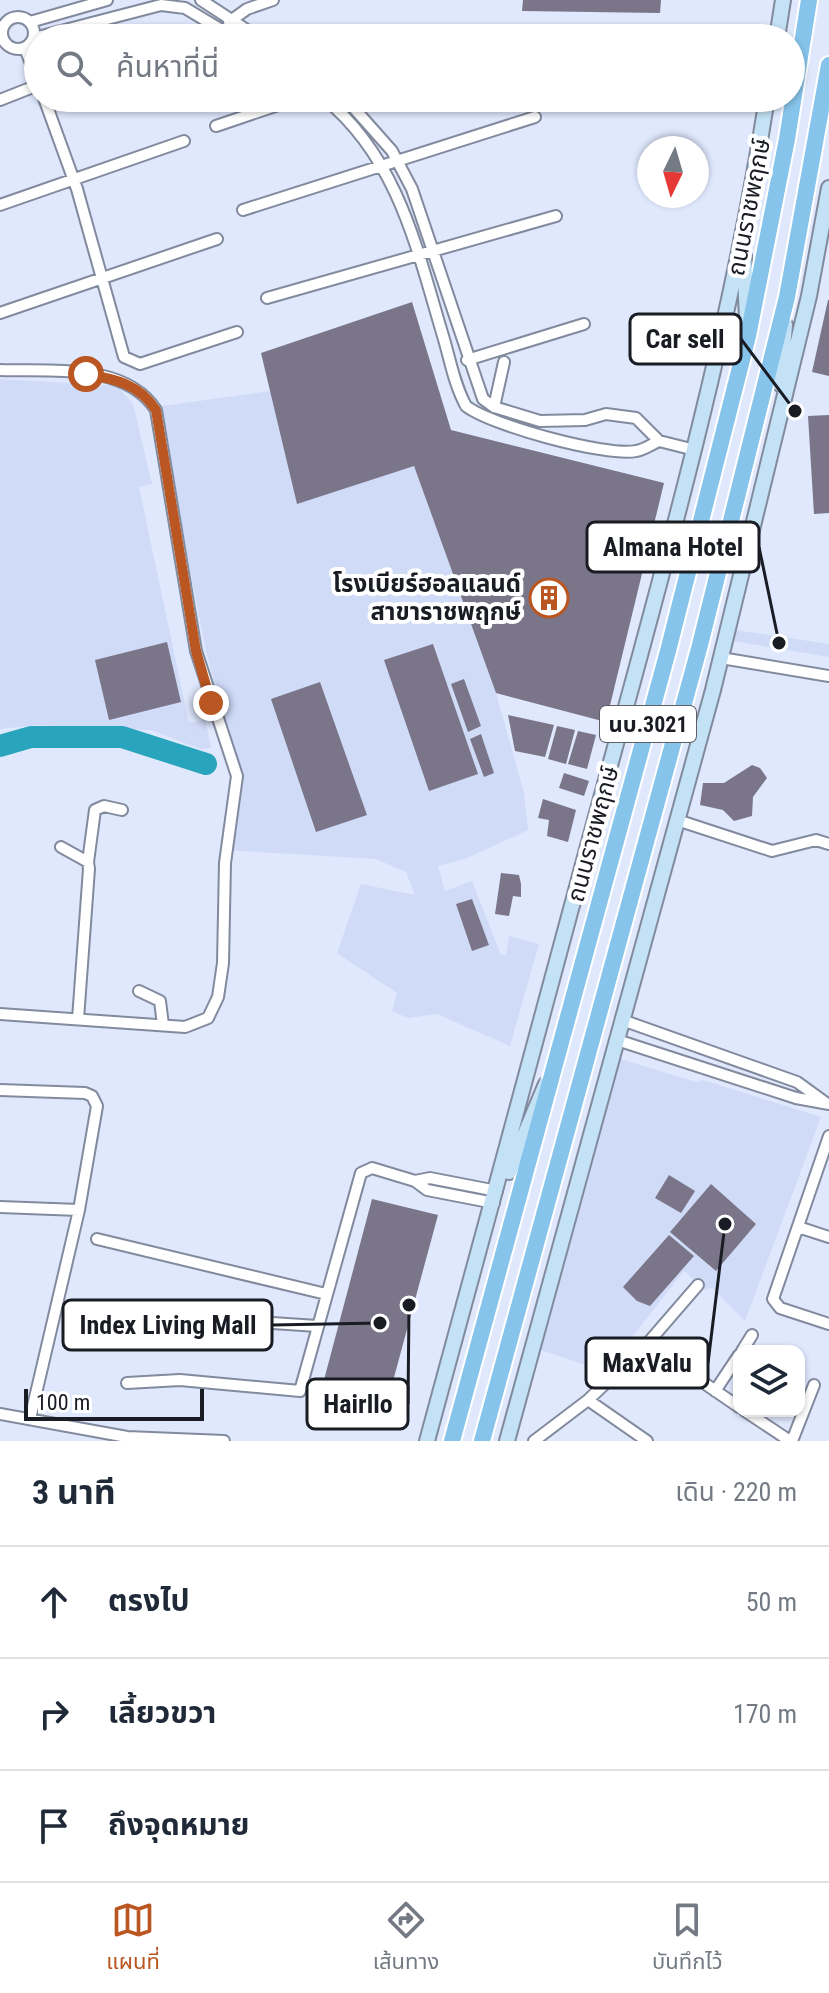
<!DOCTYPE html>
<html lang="th">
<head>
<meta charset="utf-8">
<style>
  :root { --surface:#fff; --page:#f2f2f3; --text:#1f2937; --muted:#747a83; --line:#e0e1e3; --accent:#ba5621 }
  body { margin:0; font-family:"Roboto Condensed","Noto Sans Thai",sans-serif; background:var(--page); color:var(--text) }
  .controls { position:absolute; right:24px; bottom:24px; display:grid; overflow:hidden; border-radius:16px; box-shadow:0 2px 6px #0004 }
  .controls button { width:72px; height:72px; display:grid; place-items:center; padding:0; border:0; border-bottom:2px solid var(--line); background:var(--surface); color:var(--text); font:40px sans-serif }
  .compass { position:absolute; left:637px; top:136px; width:72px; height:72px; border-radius:50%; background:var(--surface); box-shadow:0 2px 6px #0004; rotate:185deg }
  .scale { position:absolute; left:24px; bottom:20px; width:180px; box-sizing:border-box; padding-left:8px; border:4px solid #191c23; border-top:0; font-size:22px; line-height:28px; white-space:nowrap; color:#191c23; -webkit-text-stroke:6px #fff; paint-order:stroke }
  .stop { position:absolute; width:24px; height:24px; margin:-18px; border:6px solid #ba5621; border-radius:50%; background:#fff }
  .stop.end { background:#ba5621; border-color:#fff; box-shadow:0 2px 8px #0008 }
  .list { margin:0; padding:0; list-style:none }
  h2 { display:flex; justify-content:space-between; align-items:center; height:104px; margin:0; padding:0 32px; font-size:34px }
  h2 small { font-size:26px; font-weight:400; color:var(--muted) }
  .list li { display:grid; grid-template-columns:52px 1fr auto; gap:24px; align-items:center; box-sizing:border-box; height:112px; padding:0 32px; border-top:2px solid var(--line) }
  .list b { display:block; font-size:30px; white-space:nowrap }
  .list em { font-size:26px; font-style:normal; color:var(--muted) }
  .icon { flex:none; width:44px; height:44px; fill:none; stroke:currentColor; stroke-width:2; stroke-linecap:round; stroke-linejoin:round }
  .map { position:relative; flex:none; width:829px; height:1441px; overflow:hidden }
  .search { position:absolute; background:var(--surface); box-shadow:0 2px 6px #0004; left:24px; right:24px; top:24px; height:88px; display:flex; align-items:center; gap:20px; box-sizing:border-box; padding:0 28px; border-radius:44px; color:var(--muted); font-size:30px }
  .sheet { height:440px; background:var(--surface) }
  nav { display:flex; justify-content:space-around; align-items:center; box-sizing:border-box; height:112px; border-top:2px solid var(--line); background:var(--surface); font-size:22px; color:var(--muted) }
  nav a { display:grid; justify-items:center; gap:4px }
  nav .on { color:var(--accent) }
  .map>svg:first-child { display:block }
  .built { fill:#d0dbf8 }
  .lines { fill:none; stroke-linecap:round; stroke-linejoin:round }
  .river { stroke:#28a5bc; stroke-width:22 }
  .building { fill:#7a7589 }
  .minor-casing { stroke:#828a9e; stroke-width:14 }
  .secondary-casing { stroke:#828a9e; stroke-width:18 }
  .primary-casing { stroke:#fff; stroke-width:20 }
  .minor { stroke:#fff; stroke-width:10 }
  .secondary { stroke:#c3e2f5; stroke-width:14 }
  .primary { stroke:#86c4eb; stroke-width:16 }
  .route { stroke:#ba5621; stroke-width:10 }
  .labels { text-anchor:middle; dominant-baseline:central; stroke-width:8; stroke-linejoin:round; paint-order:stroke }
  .shield { fill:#fff; stroke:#5e6065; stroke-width:2 }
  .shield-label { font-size:22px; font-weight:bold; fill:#191c23 }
  .street-label { font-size:24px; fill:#191c23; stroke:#fff }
  .poi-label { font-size:24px; font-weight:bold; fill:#191c23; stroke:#fff; text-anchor:end }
  .leader { fill:none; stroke:#191c23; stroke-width:3 }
  .callout-dot { fill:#191c23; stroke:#fff; stroke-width:3 }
  .callout { fill:#fff; stroke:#191c23; stroke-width:3 }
  .callout-label { font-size:26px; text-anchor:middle; font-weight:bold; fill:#191c23 }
</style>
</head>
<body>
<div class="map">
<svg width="829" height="1441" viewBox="0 0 829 1441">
  <rect width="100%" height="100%" fill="#dfe8fd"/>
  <path class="built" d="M0 379 117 386 133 404 152 484 139 487 189 723 205 720 211 748 200 749 151 730 38 725 0 729Z
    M271 391 414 466 496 693 524 793 528 830 465 859 438 866 445 891 472 881 501 955H506L509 936 539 944 510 1046 437 1014 408 1018 392 1011 397 993 337 953 361 884 415 895 406 872 376 859 226 850 238 775 205 647 160 414 163 406Z
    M735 630 829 644V657L732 641Z
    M621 1059 696 1082 703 1080 821 1117 745 1321 712 1288 705 1290 684 1271 636 1332 597 1369 538 1349Z"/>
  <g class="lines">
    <path class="river" d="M0 746 31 737H122L206 764"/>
  </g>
  <path class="building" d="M523 0H661L660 13 522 11Z
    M828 300H829V376L812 372Z
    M412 302 451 430 664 483 606 722 496 693 414 466 297 504 261 353Z
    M829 415V513L814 514 808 416Z
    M167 642 181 702 109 720 95 660Z
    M433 644 478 774 429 791 384 660Z
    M464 679 481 726 468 732 451 684Z
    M320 682 367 815 316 832 271 699Z
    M508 715 554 725 545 757 515 751Z
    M557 726 575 730 566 764 548 759Z
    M578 731 596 735 587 769 568 764Z
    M481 734 494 773 484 777 470 739Z
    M752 765 760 768 767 778 753 797 752 816 734 821 723 810 700 805 703 783H724Z
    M564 773 589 781 584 796 559 788Z
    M543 799 576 810 568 842 547 836 549 820 538 818Z
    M501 873 519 875 521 884V897L513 896 509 916 495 914Z
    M472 899 489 945 472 951 456 904Z
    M669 1175 695 1191 681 1213 655 1198Z
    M711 1184 756 1224 716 1271 670 1232Z
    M372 1199 438 1215 380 1429 316 1410Z
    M669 1235 694 1256 650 1306 637 1301 623 1287Z"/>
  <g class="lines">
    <defs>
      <path id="minor" d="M201 0 259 38
        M2 33a16 16 0 1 1 32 0a16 16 0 1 1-32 0Z
        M30 22 107 0
        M229 22 247 9 273 0
        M34 38 161 5 185 8 235 38
        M466 38 486 32
        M25 48 38 82
        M44 98 77 189 124 357 140 364 237 332
        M324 98C398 158 417 249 443 336 450 359 454 384 466 406 490 425 606 457 636 451 644 450 652 444 659 441
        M345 98 392 151 412 189 483 399 494 407 540 421 585 420 606 414 636 418 659 441 695 450
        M0 100 38 85
        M216 126 299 98
        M0 205 184 141
        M243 210 535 117
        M267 298 556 216
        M0 313 217 239
        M467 360 584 324
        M0 370C51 372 125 362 156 410L196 651 237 776 225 863 223 963 218 997 208 1018 185 1027 0 1014
        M494 407 504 362
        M721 658 829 676
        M677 820 772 851 816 840 829 844
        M61 847 88 862 89 869 78 1019
        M88 862 95 810 104 806 122 810
        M139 991 160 1001 163 1025
        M622 1020 797 1082 826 1103
        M617 1040 796 1098 829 1104
        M0 1090 85 1093 92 1096 97 1106 79 1210 30 1419
        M829 1136 773 1299 780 1308 829 1324
        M494 1203 427 1190 415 1181 430 1178 497 1191
        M0 1207 79 1210
        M798 1227 829 1237
        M97 1239 326 1294
        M78 1316 199 1318 317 1326
        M647 1344 739 1407
        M742 1351 752 1335
        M127 1383 180 1380 300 1391 361 1173 372 1168 415 1181
        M715 1391 739 1355
        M588 1400 647 1441
        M745 1411 790 1441
        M0 1414 127 1437 224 1441
        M534 1441 588 1400 647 1344 698 1285
        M792 1441 814 1385"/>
      <path id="secondary" d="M777 38 783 0
        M744 256 747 319
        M780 384 785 325
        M509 1172 546 1084
        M427 1441C479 1255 527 1069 578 883 648 623 725 365 767 98
        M507 1441 713 690 809 296 829 188"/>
      <path id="primary" d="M452 1441 668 651 748 336 787 139 809 0
        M482 1441 700 645 787 297 829 65"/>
    </defs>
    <use href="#minor" class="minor-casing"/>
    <use href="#secondary" class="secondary-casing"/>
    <use href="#primary" class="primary-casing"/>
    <use href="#minor" class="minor"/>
    <use href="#secondary" class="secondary"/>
    <use href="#primary" class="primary"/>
  </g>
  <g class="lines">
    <path class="route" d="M86 374C115 379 139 384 156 410L196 651 211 703"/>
  </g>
  <defs>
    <symbol id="building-ring" viewBox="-11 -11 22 22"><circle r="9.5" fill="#fff" stroke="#ba5621" stroke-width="1.5"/><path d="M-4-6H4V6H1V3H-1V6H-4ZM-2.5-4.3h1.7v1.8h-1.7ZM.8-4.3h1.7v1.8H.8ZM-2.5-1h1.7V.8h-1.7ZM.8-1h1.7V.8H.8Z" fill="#ba5621"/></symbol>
  </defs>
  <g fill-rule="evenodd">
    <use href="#building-ring" x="527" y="576" width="44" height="44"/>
  </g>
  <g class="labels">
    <rect class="shield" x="600" y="706" width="96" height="36" rx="6"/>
    <g class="shield-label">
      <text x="648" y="724">นบ.3021</text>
    </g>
    <g class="street-label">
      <text transform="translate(749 207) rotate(-79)">ถนนราชพฤกษ์</text>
      <text transform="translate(593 834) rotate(-75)">ถนนราชพฤกษ์</text>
    </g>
    <g class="poi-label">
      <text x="521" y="584">โรงเบียร์ฮอลแลนด์<tspan x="521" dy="28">สาขาราชพฤกษ์</tspan></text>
    </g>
  </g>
  <path class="leader" d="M795 411L741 339M779 643L759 547M380 1323L272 1325M725 1224L708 1363M409 1305L408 1404"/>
  <g class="callout-dot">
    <circle cx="795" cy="411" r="8"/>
    <circle cx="779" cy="643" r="8"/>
    <circle cx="380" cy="1323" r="8"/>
    <circle cx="725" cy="1224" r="8"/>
    <circle cx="409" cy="1305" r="8"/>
  </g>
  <g class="callout">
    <rect x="630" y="314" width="111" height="50" rx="8"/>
    <rect x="587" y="522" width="172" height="50" rx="8"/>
    <rect x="63" y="1300" width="209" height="50" rx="8"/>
    <rect x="586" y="1338" width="122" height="50" rx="8"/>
    <rect x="307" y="1379" width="101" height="50" rx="8"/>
  </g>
  <g class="callout-label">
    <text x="685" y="348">Car sell</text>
    <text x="673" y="556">Almana Hotel</text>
    <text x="168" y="1334">Index Living Mall</text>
    <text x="647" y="1372">MaxValu</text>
    <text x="358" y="1413">Hairllo</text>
  </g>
</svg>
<div class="controls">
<button><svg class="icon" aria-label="layers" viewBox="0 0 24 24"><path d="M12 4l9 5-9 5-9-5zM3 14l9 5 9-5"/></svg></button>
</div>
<svg class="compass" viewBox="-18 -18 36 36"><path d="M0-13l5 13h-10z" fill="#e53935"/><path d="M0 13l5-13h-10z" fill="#747a83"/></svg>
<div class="scale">100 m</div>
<div class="stop" style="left:86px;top:374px"></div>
<div class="stop end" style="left:211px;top:703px"></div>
<div class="search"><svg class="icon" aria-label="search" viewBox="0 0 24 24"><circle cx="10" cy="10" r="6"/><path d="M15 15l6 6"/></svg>ค้นหาที่นี่</div>
</div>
<section class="sheet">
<h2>3 นาที<small>เดิน · 220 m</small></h2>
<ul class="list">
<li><svg class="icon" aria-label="ahead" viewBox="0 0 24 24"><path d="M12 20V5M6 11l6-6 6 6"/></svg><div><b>ตรงไป</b></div><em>50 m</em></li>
<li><svg class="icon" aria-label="right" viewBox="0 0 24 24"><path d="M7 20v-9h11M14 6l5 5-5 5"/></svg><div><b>เลี้ยวขวา</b></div><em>170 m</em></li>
<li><svg class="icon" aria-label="arrive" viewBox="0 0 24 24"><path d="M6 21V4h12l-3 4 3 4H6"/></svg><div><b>ถึงจุดหมาย</b></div></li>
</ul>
</section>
<nav>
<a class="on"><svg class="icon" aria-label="map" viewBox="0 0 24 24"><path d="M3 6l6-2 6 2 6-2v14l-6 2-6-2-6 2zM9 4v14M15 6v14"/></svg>แผนที่</a>
<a><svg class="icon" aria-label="directions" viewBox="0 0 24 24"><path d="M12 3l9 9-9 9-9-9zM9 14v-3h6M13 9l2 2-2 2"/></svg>เส้นทาง</a>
<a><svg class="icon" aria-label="saved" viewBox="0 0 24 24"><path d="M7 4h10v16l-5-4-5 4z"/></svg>บันทึกไว้</a>
</nav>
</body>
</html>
